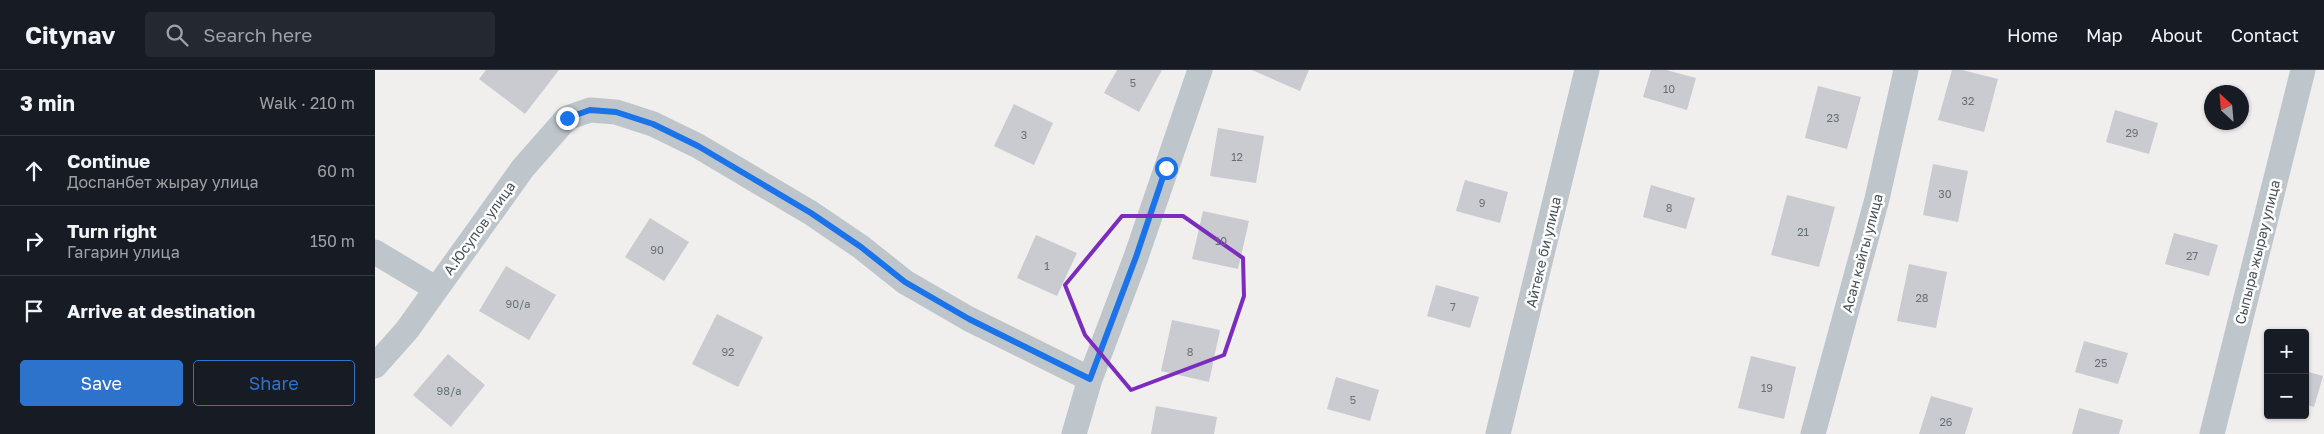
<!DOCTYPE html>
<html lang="en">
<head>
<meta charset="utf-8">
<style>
  :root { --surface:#171b24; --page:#242831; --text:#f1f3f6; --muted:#9ea1a6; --line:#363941; --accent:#2d73cc }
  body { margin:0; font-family:"Golos Text",sans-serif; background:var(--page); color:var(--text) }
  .controls { position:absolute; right:15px; bottom:15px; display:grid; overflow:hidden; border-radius:5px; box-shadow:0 1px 4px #0004 }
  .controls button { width:45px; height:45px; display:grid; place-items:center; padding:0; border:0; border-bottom:1px solid var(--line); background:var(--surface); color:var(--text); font:25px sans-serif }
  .compass { position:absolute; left:1829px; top:15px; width:45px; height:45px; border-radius:50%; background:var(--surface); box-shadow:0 1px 4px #0004; rotate:334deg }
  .stop { position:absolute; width:15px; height:15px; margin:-11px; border:4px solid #1a73e8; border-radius:50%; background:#fff }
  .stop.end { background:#1a73e8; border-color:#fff; box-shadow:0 1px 5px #0008 }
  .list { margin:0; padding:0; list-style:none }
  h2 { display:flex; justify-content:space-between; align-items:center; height:65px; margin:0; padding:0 20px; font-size:21px }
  h2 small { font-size:16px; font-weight:400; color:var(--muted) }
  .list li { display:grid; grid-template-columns:32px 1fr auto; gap:15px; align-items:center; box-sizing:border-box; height:70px; padding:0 20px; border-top:1px solid var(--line) }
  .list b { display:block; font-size:19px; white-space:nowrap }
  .list p { margin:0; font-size:16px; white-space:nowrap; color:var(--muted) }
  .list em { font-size:16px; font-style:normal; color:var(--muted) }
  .actions { display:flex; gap:10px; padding:15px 20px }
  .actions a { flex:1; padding:11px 0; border:1px solid var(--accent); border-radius:5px; text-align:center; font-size:18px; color:var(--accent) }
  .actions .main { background:var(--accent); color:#fff }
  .icon { flex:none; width:28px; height:28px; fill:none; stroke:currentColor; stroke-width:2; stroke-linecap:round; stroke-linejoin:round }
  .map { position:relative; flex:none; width:1949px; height:364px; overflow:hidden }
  header { display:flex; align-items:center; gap:30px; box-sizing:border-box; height:70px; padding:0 25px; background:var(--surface); border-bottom:1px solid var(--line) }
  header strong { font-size:24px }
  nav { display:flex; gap:28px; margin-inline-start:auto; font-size:18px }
  .search { width:350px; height:45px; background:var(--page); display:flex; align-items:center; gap:12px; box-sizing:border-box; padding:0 18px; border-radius:5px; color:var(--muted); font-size:19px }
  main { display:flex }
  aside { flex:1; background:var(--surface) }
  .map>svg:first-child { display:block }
  .building { fill:#c9cbd0 }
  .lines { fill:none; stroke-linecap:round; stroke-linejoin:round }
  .minor { stroke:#bec6cc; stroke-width:25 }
  .route { stroke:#1a73e8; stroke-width:6 }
  .marked { fill:none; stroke:#7b2cbf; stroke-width:4; stroke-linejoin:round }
  .labels { text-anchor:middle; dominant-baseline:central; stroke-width:5; stroke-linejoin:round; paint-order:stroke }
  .number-label { font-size:11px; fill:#687077 }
  .street-label { font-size:14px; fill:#485259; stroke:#fff }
</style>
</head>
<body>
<header>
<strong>Citynav</strong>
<div class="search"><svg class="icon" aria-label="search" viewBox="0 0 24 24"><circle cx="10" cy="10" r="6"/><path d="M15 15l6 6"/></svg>Search here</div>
<nav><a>Home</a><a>Map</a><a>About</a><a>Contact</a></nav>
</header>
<main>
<aside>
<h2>3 min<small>Walk · 210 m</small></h2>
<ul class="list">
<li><svg class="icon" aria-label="ahead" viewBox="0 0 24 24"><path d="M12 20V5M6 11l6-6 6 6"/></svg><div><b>Continue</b><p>Доспанбет жырау улица</p></div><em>60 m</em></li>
<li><svg class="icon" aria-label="right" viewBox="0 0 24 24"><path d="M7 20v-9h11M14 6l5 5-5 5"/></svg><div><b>Turn right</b><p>Гагарин улица</p></div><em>150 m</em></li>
<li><svg class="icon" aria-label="arrive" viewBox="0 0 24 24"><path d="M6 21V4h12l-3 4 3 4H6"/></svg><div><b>Arrive at destination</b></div></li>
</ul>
<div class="actions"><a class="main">Save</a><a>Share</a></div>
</aside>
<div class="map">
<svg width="1949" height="364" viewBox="0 0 1949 364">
  <rect width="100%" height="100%" fill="#f1eeee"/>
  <path class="building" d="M111 0H184L150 44 104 9Z
    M742 0H787L764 42 729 23Z
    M877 0H934L925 21Z
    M1276 0H1291L1321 8 1312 40 1268 27Z
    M1577 0H1587L1623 9 1609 62 1563 50Z
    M1443 16 1486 27 1472 79 1430 68Z
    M639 34 678 53 659 95 619 76Z
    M1740 40 1783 53 1774 84 1731 72Z
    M843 58 889 66 881 113 835 106Z
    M1558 94 1593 101 1583 152 1548 145Z
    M1090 110 1133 122 1125 153 1081 141Z
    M1276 115 1320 128 1311 159 1268 147Z
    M1412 125 1460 137 1444 197 1396 185Z
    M828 141 874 151 863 199 817 189Z
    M275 148 314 172 289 211 250 187Z
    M1799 163 1843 175 1834 206 1790 194Z
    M661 165 702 183 682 226 642 208Z
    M1534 194 1572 202 1561 258 1522 251Z
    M131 196 181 225 154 270 104 241Z
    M1061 215 1104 227 1095 258 1052 246Z
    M342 244 388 267 363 317 317 294Z
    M797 250 845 260 834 312 786 301Z
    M1709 271 1753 283 1743 314 1700 302Z
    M73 284 110 315 76 357 38 325Z
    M1376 286 1421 297 1409 349 1363 338Z
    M1930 301 1948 306 1939 337 1930 334Z
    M961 307 1004 320 995 351 952 339Z
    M1556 326 1598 338 1590 364H1544Z
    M781 336 842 347 839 364H776Z
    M1704 338 1748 350 1744 364H1697Z"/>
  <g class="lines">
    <path class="minor" d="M0 182 60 218
      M0 296 32 260 148 98 192 48 215 40 241 42 278 54 323 76 436 143 486 177 530 212 594 249 715 309
      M699 364 715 309 761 187 825 0
      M1123 364 1212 0
      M1438 364 1502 129 1531 0
      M1837 364 1928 0"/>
  </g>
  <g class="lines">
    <path class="route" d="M192 48 215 40 241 42 278 54 323 76 436 143 486 177 530 212 594 249 715 309 761 187 791 98"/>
  </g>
  <path class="marked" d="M747 146H808L868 188 869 226 849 285 756 320 710 265 690 215Z"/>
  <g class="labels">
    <g class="number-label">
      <text x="758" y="12">5</text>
      <text x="1294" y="18">10</text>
      <text x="1593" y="30">32</text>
      <text x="1458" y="47">23</text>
      <text x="1757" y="62">29</text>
      <text x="649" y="64">3</text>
      <text x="862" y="86">12</text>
      <text x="1570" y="123">30</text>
      <text x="1107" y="132">9</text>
      <text x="1294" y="137">8</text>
      <text x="1428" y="161">21</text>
      <text x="846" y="170">10</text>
      <text x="282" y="179">90</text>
      <text x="1817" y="185">27</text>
      <text x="672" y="195">1</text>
      <text x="1547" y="227">28</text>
      <text x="143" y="233">90/а</text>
      <text x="1078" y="236">7</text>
      <text x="353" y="281">92</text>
      <text x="815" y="281">8</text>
      <text x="1726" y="292">25</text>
      <text x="1392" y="317">19</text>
      <text x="74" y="320">98/а</text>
      <text x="978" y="329">5</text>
      <text x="1571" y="351">26</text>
    </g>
    <g class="street-label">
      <text transform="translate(104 158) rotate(-54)">А.Юсупов улица</text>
      <text transform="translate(1168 182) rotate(-77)">Айтеке би улица</text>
      <text transform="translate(1882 182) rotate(-76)">Сыпыра жырау улица</text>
      <text transform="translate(1487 183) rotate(-75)">Асан кайгы улица</text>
    </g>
  </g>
</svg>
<div class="controls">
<button>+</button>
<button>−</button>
</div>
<svg class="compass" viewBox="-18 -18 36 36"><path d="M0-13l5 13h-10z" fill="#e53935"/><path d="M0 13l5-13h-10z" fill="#9ea1a6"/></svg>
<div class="stop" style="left:791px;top:98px"></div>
<div class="stop end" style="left:192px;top:48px"></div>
</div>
</main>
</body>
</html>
